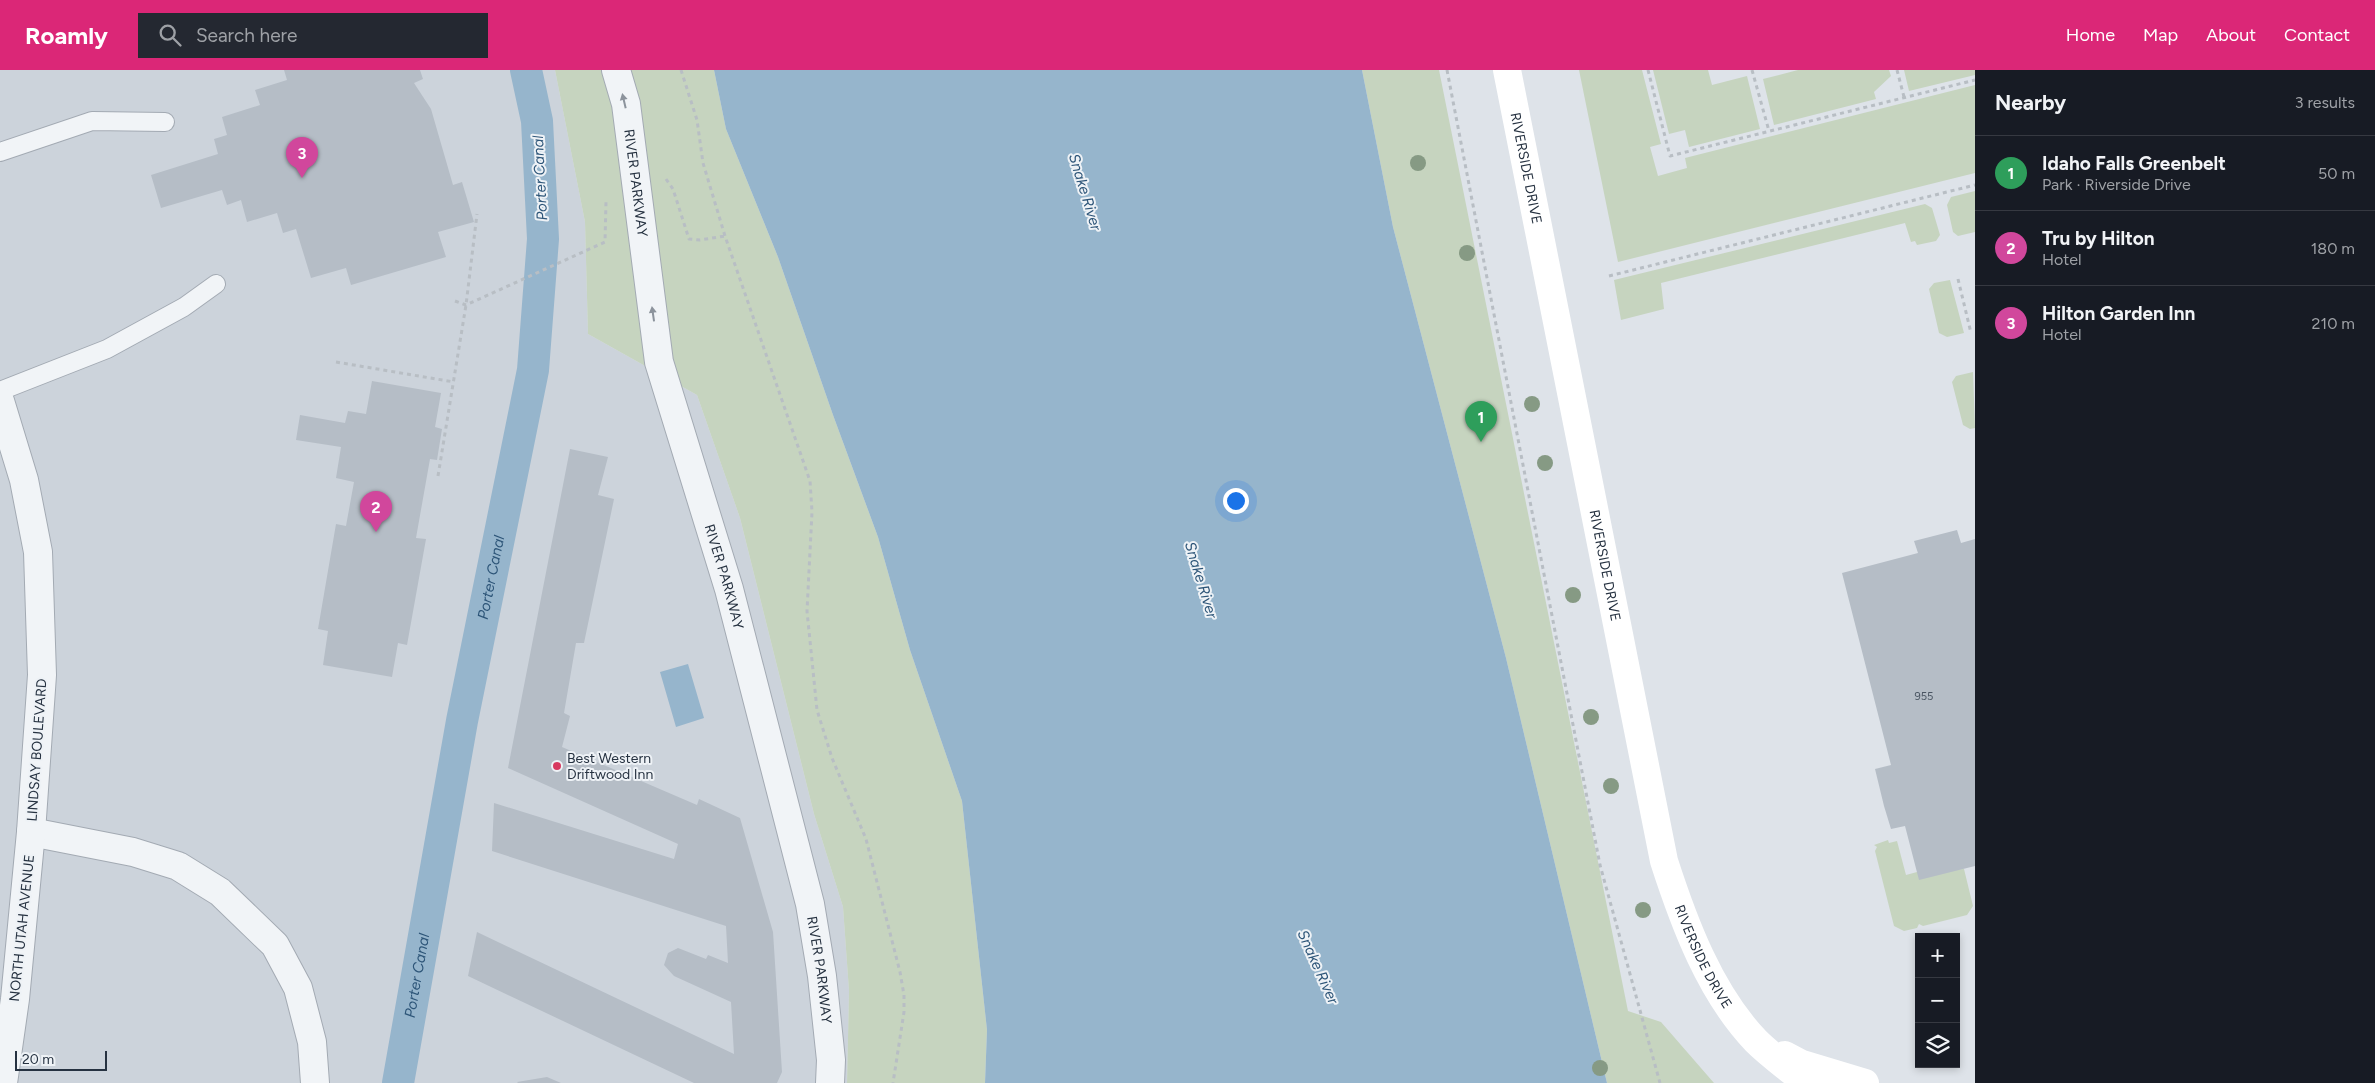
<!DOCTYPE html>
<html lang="en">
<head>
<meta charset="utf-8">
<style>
  :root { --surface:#171b24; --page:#242831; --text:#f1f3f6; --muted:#9ea1a6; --line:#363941; --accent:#db2777 }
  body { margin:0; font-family:Figtree,sans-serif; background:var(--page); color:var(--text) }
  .controls { position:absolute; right:15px; bottom:15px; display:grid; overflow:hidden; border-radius:0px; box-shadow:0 2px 8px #0003 }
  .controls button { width:45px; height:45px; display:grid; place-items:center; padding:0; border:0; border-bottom:1px solid var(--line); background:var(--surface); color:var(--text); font:25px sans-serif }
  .scale { position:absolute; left:15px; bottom:12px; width:92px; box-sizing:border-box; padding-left:5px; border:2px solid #263241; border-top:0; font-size:14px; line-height:18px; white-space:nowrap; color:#263241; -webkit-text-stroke:4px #eef2f6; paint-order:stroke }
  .you { position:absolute; left:1235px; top:430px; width:18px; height:18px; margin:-12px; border:4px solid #fff; border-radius:50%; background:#1a73e8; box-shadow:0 0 0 8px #1a73e833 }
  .badge { display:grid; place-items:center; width:32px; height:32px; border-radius:50%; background:var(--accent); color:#fff; font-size:16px; font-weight:700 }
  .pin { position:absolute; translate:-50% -41px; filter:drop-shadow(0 1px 2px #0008) }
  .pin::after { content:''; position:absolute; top:26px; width:18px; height:15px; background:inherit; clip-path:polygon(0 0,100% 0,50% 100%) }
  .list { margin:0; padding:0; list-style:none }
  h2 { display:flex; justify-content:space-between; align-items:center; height:65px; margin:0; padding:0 20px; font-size:21px }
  h2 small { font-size:16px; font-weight:400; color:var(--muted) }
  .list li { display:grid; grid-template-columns:32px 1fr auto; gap:15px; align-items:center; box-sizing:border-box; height:75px; padding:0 20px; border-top:1px solid var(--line) }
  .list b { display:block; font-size:19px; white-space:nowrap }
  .list p { margin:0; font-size:16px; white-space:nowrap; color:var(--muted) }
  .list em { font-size:16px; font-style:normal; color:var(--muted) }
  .icon { flex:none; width:28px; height:28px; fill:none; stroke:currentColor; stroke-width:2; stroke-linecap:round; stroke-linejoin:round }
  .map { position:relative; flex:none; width:1975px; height:1013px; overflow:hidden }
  header { display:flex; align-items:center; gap:30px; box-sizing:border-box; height:70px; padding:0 25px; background:var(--accent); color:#fff }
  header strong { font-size:24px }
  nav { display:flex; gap:28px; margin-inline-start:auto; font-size:18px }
  .search { width:350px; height:45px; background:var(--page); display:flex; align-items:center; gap:12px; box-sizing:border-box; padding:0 18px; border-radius:0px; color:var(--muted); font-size:19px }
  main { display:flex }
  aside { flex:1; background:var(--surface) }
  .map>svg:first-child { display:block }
  .built { fill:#ccd3db }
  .green { fill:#c6d4bf }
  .water { fill:#96b5cc }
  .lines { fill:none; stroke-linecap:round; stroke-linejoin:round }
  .canal { stroke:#96b5cc; stroke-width:32 }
  .building { fill:#b5bdc6 }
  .service-casing { stroke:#a3aab3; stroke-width:20 }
  .minor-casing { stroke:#a3aab3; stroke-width:30 }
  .tertiary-casing { stroke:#a3aab3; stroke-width:30 }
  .path { stroke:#b8bec4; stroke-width:3; stroke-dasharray:4 4; stroke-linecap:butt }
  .service { stroke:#f1f4f7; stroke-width:18 }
  .minor { stroke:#f1f4f7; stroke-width:28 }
  .tertiary { stroke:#f1f4f7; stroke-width:28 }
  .secondary { stroke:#fff; stroke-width:28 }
  .tree { fill:#869a84 }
  .oneway { fill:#8c939c }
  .poi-dot { fill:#d8395f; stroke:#eef2f6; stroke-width:2 }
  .labels { text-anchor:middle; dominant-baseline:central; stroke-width:4; stroke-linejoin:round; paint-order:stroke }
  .number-label { font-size:11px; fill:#4a5562 }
  .street-label { font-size:14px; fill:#263241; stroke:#eef2f6 }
  .poi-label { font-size:14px; fill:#263241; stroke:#eef2f6; text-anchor:start }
  .water-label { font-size:15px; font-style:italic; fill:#2d5578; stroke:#eef2f6 }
</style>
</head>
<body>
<header>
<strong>Roamly</strong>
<div class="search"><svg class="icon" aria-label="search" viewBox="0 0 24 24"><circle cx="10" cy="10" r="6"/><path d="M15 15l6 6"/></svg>Search here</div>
<nav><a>Home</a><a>Map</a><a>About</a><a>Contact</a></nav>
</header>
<main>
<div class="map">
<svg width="1975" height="1013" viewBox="0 0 1975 1013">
  <rect width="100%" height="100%" fill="#dee3e9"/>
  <path class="built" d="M0 0H555L585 152 588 264 697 325 740 448 814 744 843 837 849 921 847 1013H0Z"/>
  <path class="green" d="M555 0H714L726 59 778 187 833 345 878 467 910 580 962 731 987 960 985 1013H847L849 921 843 837 814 744 740 448 697 325 588 264 585 152Z
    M1362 0H1439L1628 941 1661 952 1714 1013H1607L1506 588 1393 157Z
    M1579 0H1642L1661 74 1650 77 1658 106 1687 98 1685 88 1975 15V103L1618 192Z
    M1653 0H1708L1712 15 1747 6 1760 59 1689 77 1685 60 1669 64Z
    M1798 0H1889L1891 6 1874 22 1876 29 1774 55 1763 9Z
    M1904 0H1975V5L1909 21Z
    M1975 121V162L1958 166 1953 162 1947 135 1951 127Z
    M1925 134 1932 138 1940 165 1936 171 1917 175 1915 171 1911 172 1905 153 1661 213 1664 239 1621 250 1614 210Z
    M1950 210 1964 263 1947 267 1939 263 1929 219 1934 213Z
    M1973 302 1975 358 1970 359 1963 355 1952 312 1956 306Z
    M1888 770 1889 773 1897 771 1906 805 1917 802 1964 799 1973 836 1967 845 1923 856 1919 854 1917 858 1904 861 1894 856 1875 781 1877 777 1874 775Z"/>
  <path class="water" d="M714 0H1362L1393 157 1506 588 1607 1013H985L987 960 962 731 910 580 878 467 833 345 778 187 726 59Z
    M688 594 704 648 676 657 660 602Z"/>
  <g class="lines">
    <path class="canal" id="s1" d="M398 1013 462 651 533 300 543 169 537 51 526 0"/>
  </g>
  <path class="building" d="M284 0H420L423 9 414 13 431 39 453 115 462 112 474 152 438 162 446 187 351 215 346 198 311 208 296 159 283 163 277 143 247 152 241 130 227 135 222 120 161 138 151 105 218 84 214 69 227 65 222 47 260 35 255 20 287 10Z
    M372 311 441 323 435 357 442 359 437 390 430 389 416 468 426 469 407 575 398 573 392 607 323 595 328 561 318 559 336 454 346 456 354 412 336 408 341 377 296 370 300 345 345 353 348 341 366 344Z
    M570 379 608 387 598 425 614 429 584 573H576L564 643 570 646 562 677 697 735 699 729 740 748 773 862 782 1002 777 1013H694L468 906 477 862 734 984 731 932 674 906 664 895 668 883 678 878 706 889 708 885 728 893 726 856 492 781 494 733 674 789 678 774 508 698Z
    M1957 460 1961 473 1975 469V796L1919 810 1905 756 1891 759 1884 736 1875 699 1891 695 1842 503 1918 483 1914 471Z
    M547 1007 561 1013H518L517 1012Z"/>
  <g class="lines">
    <defs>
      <path id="service" d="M0 82 92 51 165 52
        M0 321 107 279 184 237 216 214"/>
      <g id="minor">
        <path id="s2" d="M616 0 626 34 659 292 729 519 810 834 822 906 831 990 830 1013"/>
        <path d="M31 762 133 782 178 796 220 822 275 875 298 918 312 972 315 1013"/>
      </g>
      <path id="tertiary" d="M0 331 24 410 38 482 42 605 31 762 15 929 3 1013"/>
    </defs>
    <use href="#service" class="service-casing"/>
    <use href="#minor" class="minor-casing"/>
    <use href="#tertiary" class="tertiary-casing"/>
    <path class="path" d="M681 0 697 50 703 93 725 166 810 411 812 442 807 541 817 640 832 688 866 769 900 902 904 925V942L893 1013
      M1447 0 1600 795 1660 1013
      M1648 0 1670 86 1975 10
      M1752 0 1769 61
      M1897 0 1904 27
      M666 109 673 119 689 169 700 170 725 166
      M1609 206 1975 115
      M1958 209 1971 263
      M455 231 466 235 605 172 606 132
      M336 292 454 312
      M438 406 466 235 477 144"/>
    <use href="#service" class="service"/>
    <use href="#minor" class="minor"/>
    <use href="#tertiary" class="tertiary"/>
    <g class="secondary">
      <path id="s3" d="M1507 0 1664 791C1684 853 1710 923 1756 971 1771 986 1790 999 1806 1013"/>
      <path d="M1785 985 1802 994 1865 1013"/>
    </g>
  </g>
  <g class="tree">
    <circle cx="1418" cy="93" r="8"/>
    <circle cx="1467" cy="183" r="8"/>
    <circle cx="1532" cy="334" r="8"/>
    <circle cx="1545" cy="393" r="8"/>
    <circle cx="1573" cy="525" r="8"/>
    <circle cx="1591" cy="647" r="8"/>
    <circle cx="1611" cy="716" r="8"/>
    <circle cx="1643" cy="840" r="8"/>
    <circle cx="1600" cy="998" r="8"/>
  </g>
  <defs><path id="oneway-solid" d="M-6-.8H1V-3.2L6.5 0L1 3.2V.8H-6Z" transform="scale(1.25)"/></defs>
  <g class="oneway">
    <use href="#oneway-solid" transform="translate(624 31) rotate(-103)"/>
    <use href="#oneway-solid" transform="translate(653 244) rotate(-98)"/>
  </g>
  <circle class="poi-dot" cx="557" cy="696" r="5"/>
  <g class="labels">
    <g class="number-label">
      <text x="1924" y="626">955</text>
    </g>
    <g class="street-label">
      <text stroke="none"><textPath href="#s3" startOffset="100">RIVERSIDE DRIVE</textPath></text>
      <text stroke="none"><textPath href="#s2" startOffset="115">RIVER PARKWAY</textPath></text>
      <text stroke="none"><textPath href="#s3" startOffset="505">RIVERSIDE DRIVE</textPath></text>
      <text stroke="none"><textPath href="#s2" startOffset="520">RIVER PARKWAY</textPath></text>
      <text transform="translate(37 680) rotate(-86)">LINDSAY BOULEVARD</text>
      <text transform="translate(22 858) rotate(-84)">NORTH UTAH AVENUE</text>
      <text stroke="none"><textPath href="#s3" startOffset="910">RIVERSIDE DRIVE</textPath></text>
      <text stroke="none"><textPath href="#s2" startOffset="925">RIVER PARKWAY</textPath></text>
    </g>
    <g class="poi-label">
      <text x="567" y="688">Best Western<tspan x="567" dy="16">Driftwood Inn</tspan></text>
    </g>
    <g class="water-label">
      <text transform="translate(540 108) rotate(-93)">Porter Canal</text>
      <text transform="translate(1085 122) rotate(73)">Snake River</text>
      <text stroke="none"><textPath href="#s1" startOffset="514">Porter Canal</textPath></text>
      <text transform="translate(1201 510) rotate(73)">Snake River</text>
      <text transform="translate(1318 897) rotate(66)">Snake River</text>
      <text stroke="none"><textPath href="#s1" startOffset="109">Porter Canal</textPath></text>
    </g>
  </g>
</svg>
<div class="controls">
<button>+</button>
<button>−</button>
<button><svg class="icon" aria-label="layers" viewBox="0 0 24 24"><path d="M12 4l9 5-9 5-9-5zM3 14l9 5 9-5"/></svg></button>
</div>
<div class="scale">20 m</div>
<div class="you"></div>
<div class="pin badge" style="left:1481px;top:372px;background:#2e9e5b">1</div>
<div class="pin badge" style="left:376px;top:462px;background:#d1479c">2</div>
<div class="pin badge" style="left:302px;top:108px;background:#d1479c">3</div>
</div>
<aside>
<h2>Nearby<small>3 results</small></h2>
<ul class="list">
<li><span class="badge" style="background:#2e9e5b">1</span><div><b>Idaho Falls Greenbelt</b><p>Park · Riverside Drive</p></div><em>50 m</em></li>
<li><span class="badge" style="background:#d1479c">2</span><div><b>Tru by Hilton</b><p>Hotel</p></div><em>180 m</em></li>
<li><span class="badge" style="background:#d1479c">3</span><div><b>Hilton Garden Inn</b><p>Hotel</p></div><em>210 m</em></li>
</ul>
</aside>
</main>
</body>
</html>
